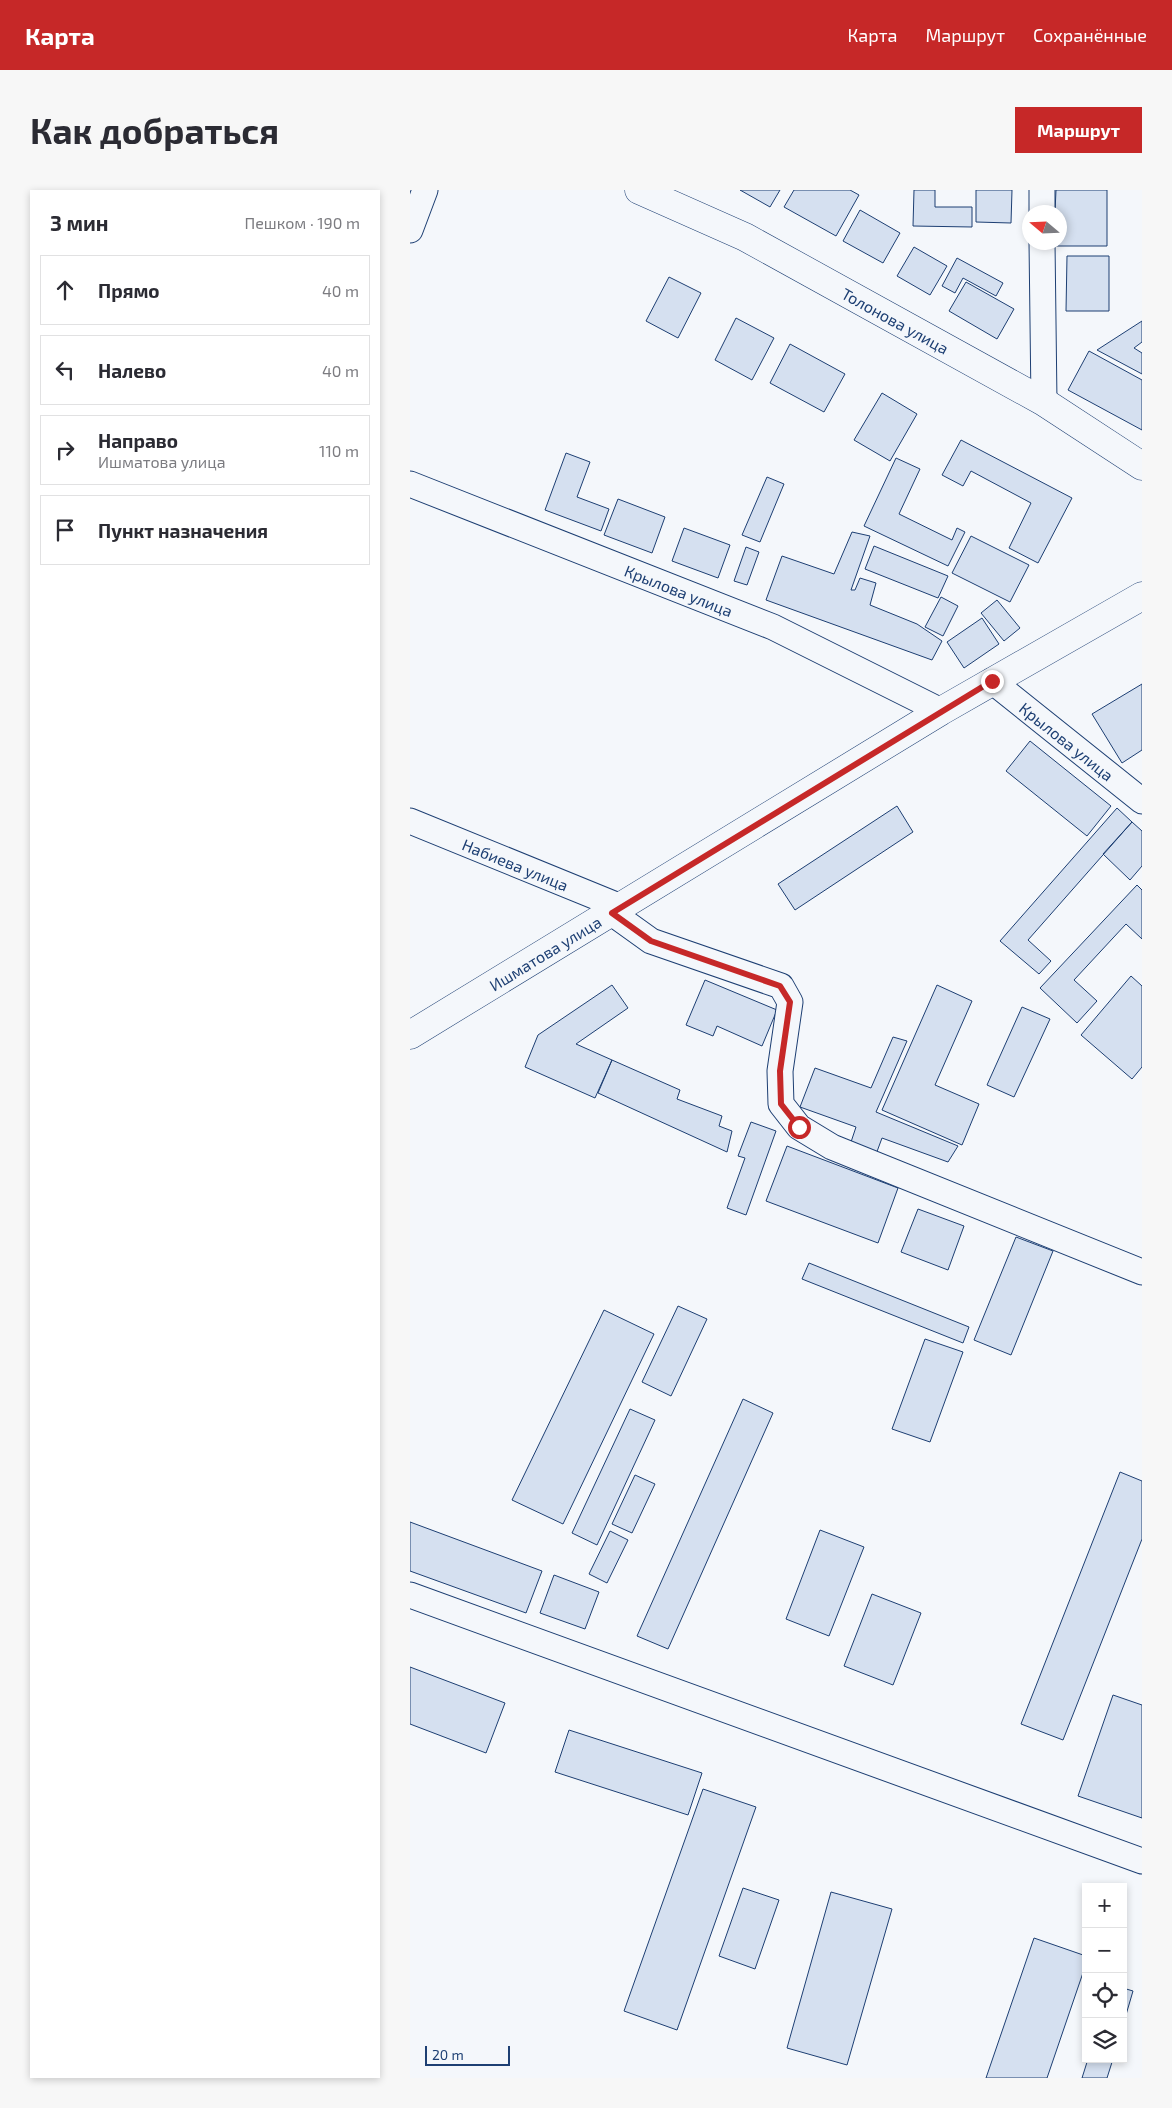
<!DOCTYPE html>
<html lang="ru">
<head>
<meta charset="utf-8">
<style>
  :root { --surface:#fff; --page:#f7f7f7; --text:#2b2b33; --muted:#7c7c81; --line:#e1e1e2; --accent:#c62828 }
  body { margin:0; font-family:"Exo 2",sans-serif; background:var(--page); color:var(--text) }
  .controls { position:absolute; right:15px; bottom:15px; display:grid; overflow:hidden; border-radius:0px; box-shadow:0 2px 8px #0003 }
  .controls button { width:45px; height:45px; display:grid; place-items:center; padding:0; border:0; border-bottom:1px solid var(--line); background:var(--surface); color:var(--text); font:25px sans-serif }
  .compass { position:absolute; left:612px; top:15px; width:45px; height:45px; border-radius:50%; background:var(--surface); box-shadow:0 2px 8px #0003; rotate:289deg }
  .scale { position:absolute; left:15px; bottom:12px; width:85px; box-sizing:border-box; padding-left:5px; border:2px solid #1d3f73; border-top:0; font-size:14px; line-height:18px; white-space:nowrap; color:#1d3f73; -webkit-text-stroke:4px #f4f7fb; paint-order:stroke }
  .stop { position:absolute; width:15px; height:15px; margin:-11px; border:4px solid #c62828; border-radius:50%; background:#fff }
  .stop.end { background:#c62828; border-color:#fff; box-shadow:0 1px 5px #0008 }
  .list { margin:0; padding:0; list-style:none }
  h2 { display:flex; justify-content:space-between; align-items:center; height:65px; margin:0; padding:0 20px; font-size:21px }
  h2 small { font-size:16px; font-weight:400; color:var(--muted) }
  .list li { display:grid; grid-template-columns:32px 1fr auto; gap:15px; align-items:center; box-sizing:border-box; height:70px; margin:0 10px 10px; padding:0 10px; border:1px solid var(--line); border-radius:0px }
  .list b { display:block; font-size:19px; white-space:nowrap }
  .list p { margin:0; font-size:16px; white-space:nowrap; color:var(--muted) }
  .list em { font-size:16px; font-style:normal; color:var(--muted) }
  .icon { flex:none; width:28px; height:28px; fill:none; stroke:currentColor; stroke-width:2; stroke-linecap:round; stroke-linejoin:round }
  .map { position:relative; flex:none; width:732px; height:1888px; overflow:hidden; border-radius:0px }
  header { display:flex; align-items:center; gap:30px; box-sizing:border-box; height:70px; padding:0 25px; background:var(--accent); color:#fff }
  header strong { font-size:24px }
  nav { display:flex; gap:28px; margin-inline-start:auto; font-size:18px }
  .intro { display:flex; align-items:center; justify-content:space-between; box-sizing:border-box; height:120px; padding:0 30px }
  h1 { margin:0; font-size:35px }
  .button { padding:12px 22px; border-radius:0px; background:var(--accent); color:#fff; font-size:18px; font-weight:700 }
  main { display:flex; gap:30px; padding:0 30px }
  aside { flex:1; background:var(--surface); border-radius:0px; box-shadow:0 2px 8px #0003 }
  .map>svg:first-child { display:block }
  .building { fill:#d5e0f0; stroke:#1d3f73 }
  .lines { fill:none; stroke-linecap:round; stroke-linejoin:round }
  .street-casing { stroke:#1d3f73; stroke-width:27 }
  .secondary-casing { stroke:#1d3f73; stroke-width:29 }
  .street { stroke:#f4f7fb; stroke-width:25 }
  .secondary { stroke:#f4f7fb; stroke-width:28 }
  .route { stroke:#c62828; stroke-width:6 }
  .labels { text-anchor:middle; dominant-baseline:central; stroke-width:4; stroke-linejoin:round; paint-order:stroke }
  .street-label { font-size:16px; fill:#1d3f73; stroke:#f4f7fb }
</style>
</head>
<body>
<header>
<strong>Карта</strong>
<nav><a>Карта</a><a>Маршрут</a><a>Сохранённые</a></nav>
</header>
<div class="intro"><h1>Как добраться</h1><a class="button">Маршрут</a></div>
<main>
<aside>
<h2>3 мин<small>Пешком · 190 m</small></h2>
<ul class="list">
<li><svg class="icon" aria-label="ahead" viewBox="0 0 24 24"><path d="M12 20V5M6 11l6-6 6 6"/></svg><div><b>Прямо</b></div><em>40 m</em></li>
<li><svg class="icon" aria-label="left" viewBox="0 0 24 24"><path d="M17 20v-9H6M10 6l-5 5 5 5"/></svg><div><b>Налево</b></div><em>40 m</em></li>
<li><svg class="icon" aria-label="right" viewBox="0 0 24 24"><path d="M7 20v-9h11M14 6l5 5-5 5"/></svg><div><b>Направо</b><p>Ишматова улица</p></div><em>110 m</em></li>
<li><svg class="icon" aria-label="arrive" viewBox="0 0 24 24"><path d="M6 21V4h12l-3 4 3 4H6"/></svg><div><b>Пункт назначения</b></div></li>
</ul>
</aside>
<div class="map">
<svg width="732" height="1888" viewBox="0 0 732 1888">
  <rect width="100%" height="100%" fill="#f4f7fb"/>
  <path class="building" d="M330 0H370L360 17Z
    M384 0H440L449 5 426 46 374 17Z
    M504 0H525V17H562V37L503 36Z
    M566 0H602L601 33 566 32Z
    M646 0H697V56H645V52H650V22H645Z
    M450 20 490 43 473 73 433 51Z
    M504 57 537 76 520 105 487 86Z
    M657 66H699V121H656Z
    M547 68 593 93 586 106 553 88 545 103 532 96Z
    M259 87 291 103 268 148 236 131Z
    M556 92 604 119 587 149 539 121Z
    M326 128 364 148 342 190 305 170Z
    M732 131V152L724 158 732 163V184L687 160Z
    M380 154 435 184 414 222 360 193Z
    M679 161 732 190V240L658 200Z
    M472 203 507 224 480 271 444 250Z
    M551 250 662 308 628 373 599 358 621 313 561 281 553 296 532 285Z
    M156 263 180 272 167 307 199 319 191 341 135 320Z
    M486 268 510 279 489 324 542 350 547 338 555 342 538 376 454 336Z
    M357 287 374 294 350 352 332 345Z
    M208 309 255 327 242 363 194 345Z
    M274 338 320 355 308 388 262 371Z
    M442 342 460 346 441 400H445L450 388 466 393 460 415 507 434 532 451 522 470 356 410 372 366 424 384Z
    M561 346 619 375 600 412 542 383Z
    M464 356 538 386 528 408 455 379Z
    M336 357 349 362 337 395 324 391Z
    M531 407 548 416 533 446 515 437Z
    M587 410 610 438 594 451 571 423Z
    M572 428 589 454 554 478 537 452Z
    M732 494V560L712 573 682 524Z
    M620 551 701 616 677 646 596 581Z
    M487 616 503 642 385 720 368 694Z
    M707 618 722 632 618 750 641 771 629 784 590 751Z
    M722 632 732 641V676L720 690 693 664Z
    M727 695 732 700V749L716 734 664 790 687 811 667 833 630 798Z
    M721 786 732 796V877L722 889 671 845Z
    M295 790 367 820 352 856 307 836 303 846 276 835Z
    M202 795 218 818 166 854 202 870 185 908 115 877 128 845Z
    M527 795 562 811 525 895 569 914 552 955 472 920Z
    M612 817 640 829 604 907 577 895Z
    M483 847 497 851 466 922 548 956 538 972 472 948 465 967 439 958 446 937 390 917 405 878 461 898Z
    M202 870 270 900 267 909 312 926 309 936 322 941 317 962 188 903Z
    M341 932 366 941 336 1025 317 1018 335 968 328 966Z
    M377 956 488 998 468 1053 356 1011Z
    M508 1019 554 1036 538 1080 491 1062Z
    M606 1047 643 1061 601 1165 564 1150Z
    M399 1073 559 1137 553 1153 392 1089Z
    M268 1116 297 1129 261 1206 232 1192Z
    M194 1120 244 1144 153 1334 102 1310Z
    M515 1149 553 1162 520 1252 482 1239Z
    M333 1209 363 1223 258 1459 227 1446Z
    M220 1219 245 1230 187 1355 162 1343Z
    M710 1282 732 1291V1349L653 1550 611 1534Z
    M225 1285 245 1294 222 1343 202 1334Z
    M0 1332 132 1381 116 1423 0 1381Z
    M410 1340 454 1357 419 1446 376 1429Z
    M200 1341 218 1350 197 1393 179 1384Z
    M144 1385 189 1402 175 1439 130 1423Z
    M462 1404 511 1423 483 1495 434 1476Z
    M0 1477 95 1513 76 1563 0 1534Z
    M703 1505 732 1515V1628L668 1606Z
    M159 1540 292 1583 278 1625 145 1582Z
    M293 1599 346 1617 267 1840 214 1821Z
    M333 1698 369 1710 345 1779 309 1766Z
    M421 1702 482 1719 437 1875 377 1858Z
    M624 1748 676 1766V1774L637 1888H576Z
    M713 1798 723 1801 713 1835Z
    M678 1869H703L697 1888H672Z"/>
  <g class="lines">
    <defs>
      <g id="street">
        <path d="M632 0V22"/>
        <path d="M0 40 15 0"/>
        <path d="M632 52 634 212"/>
        <path id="s1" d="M0 294 363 437 531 521"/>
        <path id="s2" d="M582 491 732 611"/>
        <path id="s3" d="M0 631 211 717"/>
        <path d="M202 723 241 751 371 796 380 812 370 881 371 914 389 937 422 957 732 1082"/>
        <path d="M0 1405 732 1671"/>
      </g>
      <g id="secondary">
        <path id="s4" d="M229 0 335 47 634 212 732 276"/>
        <path id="s5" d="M0 845 531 521 732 406"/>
      </g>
    </defs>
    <use href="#street" class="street-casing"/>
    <use href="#secondary" class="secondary-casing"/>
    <use href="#street" class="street"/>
    <use href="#secondary" class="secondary"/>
  </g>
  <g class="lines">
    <path class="route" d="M389 937 371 914 370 881 380 812 370 796 241 751 202 723 582 491"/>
  </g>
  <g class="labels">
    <g class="street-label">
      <text stroke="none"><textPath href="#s4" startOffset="288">Толонова улица</textPath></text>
      <text stroke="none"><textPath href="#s1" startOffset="289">Крылова улица</textPath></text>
      <text stroke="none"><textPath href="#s2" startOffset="96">Крылова улица</textPath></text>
      <text stroke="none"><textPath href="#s3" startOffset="114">Набиева улица</textPath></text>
      <text stroke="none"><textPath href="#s5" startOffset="158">Ишматова улица</textPath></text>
    </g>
  </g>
</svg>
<div class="controls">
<button>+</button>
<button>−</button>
<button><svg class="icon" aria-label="locate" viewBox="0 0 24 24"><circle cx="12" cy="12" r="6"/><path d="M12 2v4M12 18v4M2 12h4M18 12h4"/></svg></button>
<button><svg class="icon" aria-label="layers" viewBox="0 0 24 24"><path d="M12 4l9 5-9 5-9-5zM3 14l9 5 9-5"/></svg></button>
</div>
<svg class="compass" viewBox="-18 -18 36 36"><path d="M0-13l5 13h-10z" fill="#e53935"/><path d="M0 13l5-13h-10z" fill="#7c7c81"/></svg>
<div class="scale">20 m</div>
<div class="stop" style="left:389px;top:937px"></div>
<div class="stop end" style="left:582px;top:491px"></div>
</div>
</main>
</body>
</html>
